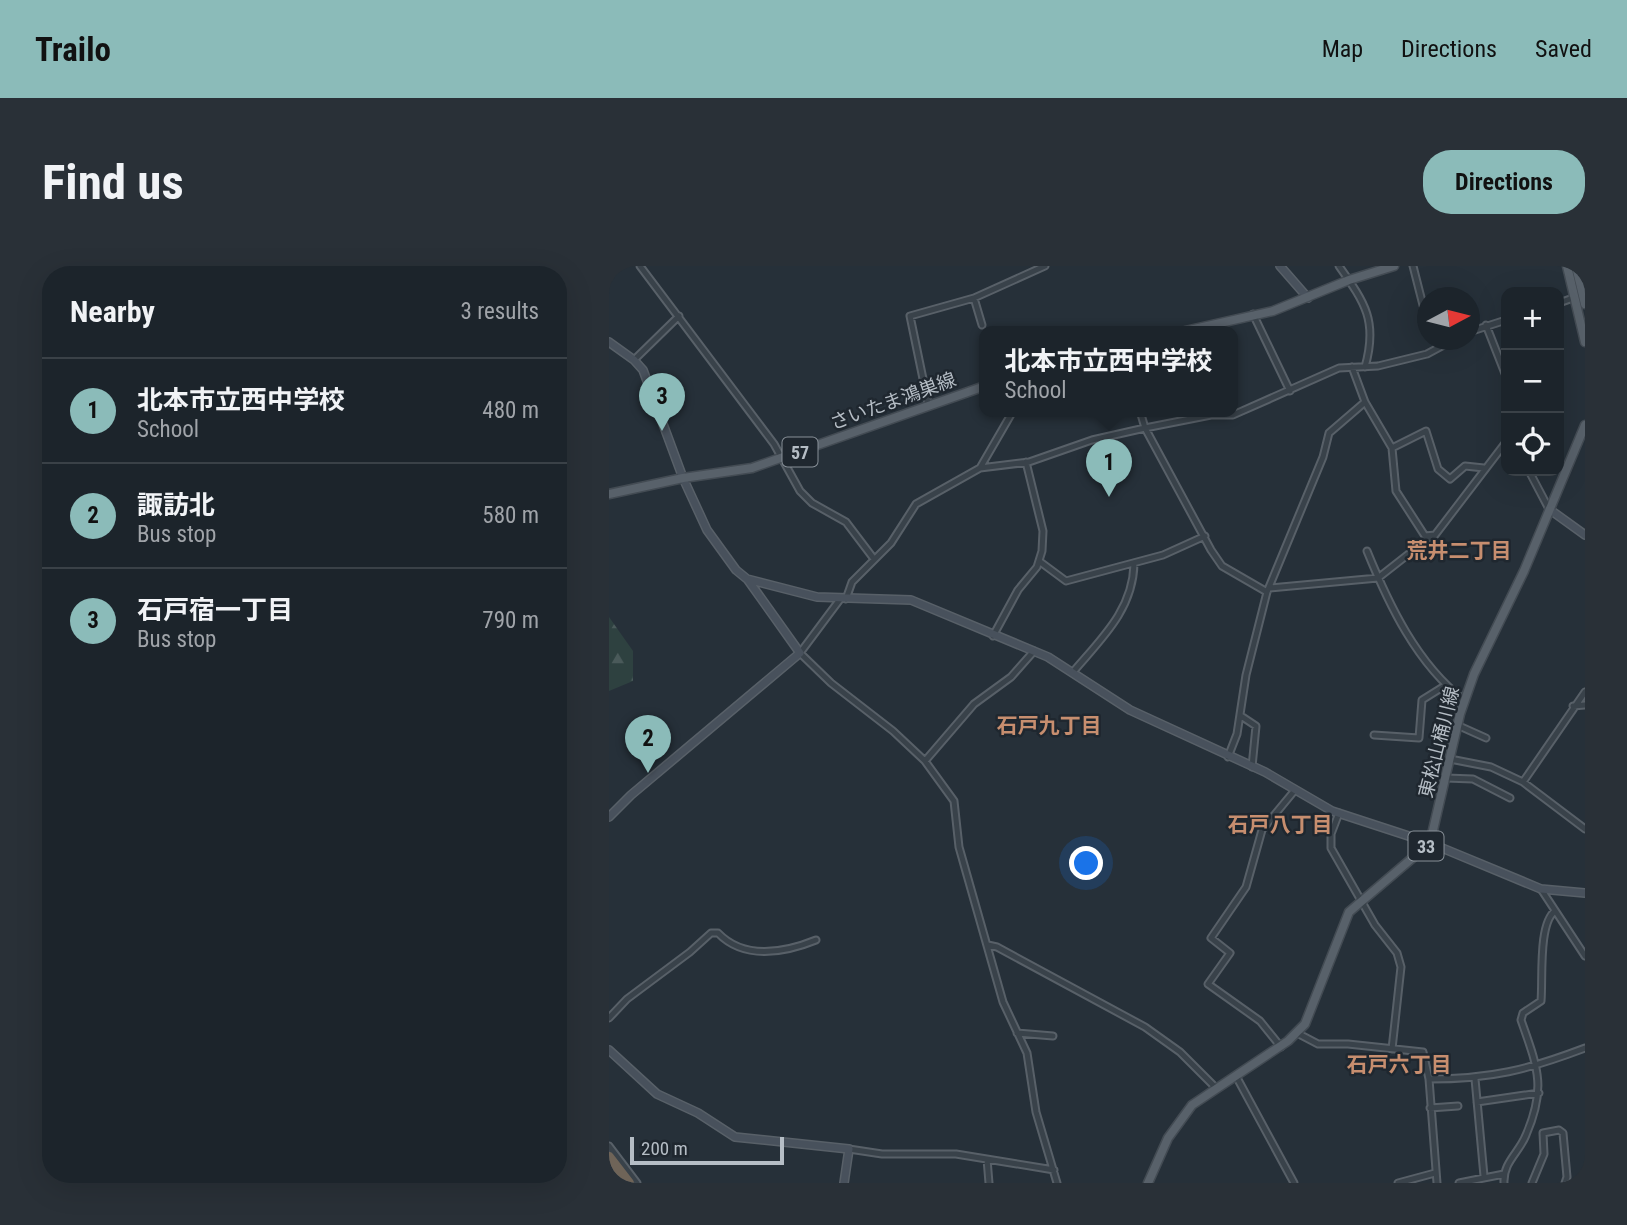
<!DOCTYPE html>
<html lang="en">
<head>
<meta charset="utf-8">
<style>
  :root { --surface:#1c242b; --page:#293037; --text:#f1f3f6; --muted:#a0a4a9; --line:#3a4147; --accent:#8bbbb9 }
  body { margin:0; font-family:"Roboto Condensed","Noto Sans JP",sans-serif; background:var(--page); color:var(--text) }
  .controls { position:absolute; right:21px; top:21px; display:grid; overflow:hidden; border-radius:14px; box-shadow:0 7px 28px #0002 }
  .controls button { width:63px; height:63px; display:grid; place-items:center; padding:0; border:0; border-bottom:2px solid var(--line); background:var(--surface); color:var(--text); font:35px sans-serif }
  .compass { position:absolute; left:808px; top:21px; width:63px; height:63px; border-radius:50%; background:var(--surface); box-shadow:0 7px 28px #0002; rotate:83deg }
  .scale { position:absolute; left:21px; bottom:18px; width:154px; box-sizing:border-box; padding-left:7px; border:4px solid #b5bdc5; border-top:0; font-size:19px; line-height:24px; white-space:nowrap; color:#b5bdc5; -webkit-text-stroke:5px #1f272f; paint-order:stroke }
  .you { position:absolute; left:478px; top:598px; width:24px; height:24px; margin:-18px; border:5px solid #fff; border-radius:50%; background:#1a73e8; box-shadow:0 0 0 10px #1a73e833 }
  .badge { display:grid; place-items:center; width:46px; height:46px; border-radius:50%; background:var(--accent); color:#111; font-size:23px; font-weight:700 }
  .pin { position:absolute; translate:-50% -58px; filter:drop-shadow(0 2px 4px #0008) }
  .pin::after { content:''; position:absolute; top:37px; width:24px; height:21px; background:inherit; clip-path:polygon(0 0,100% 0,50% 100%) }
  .popup { position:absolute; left:370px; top:60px; width:259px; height:91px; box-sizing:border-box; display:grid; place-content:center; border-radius:14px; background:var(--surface); filter:drop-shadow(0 2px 5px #0005); font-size:23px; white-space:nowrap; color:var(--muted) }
  .popup b { font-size:26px; color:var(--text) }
  .popup::after { content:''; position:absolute; left:50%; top:100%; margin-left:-14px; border:14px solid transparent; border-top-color:var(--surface) }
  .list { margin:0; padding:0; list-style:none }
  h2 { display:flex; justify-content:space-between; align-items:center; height:91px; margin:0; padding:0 28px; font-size:30px }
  h2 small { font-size:23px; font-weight:400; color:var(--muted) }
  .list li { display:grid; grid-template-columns:46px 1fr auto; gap:21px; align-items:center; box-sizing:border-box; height:105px; padding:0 28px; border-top:2px solid var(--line) }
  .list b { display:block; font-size:26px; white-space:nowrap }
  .list p { margin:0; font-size:23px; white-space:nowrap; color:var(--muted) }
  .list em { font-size:23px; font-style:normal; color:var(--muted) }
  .icon { flex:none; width:38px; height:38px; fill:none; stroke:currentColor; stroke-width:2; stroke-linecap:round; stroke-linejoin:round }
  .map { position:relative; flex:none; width:976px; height:917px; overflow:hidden; border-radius:28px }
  header { display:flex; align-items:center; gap:42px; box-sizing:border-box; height:98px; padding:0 35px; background:var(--accent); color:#111 }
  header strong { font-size:33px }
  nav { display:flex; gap:38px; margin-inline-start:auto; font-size:24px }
  .intro { display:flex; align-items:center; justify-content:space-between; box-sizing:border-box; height:168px; padding:0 42px }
  h1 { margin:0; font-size:49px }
  .button { padding:18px 32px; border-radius:28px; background:var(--accent); color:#111; font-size:24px; font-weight:700 }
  main { display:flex; gap:42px; padding:0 42px }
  aside { flex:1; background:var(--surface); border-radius:28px; box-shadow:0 7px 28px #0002 }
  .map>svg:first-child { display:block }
  .forest { fill:url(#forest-firs) }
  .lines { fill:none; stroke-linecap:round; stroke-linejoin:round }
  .street-casing { stroke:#586068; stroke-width:9 }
  .secondary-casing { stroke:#586068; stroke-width:10 }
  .primary-casing { stroke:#434b53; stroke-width:11 }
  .highway-casing { stroke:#454d55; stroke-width:13 }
  .street { stroke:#39424a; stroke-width:5 }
  .secondary { stroke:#48515c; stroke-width:7 }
  .primary { stroke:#58616a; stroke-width:8 }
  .highway { stroke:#6f6458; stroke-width:10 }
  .labels { text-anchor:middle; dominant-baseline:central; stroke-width:5; stroke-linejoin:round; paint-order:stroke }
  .shield { fill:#1f272f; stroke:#889098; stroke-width:2 }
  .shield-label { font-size:18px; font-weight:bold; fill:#b5bdc5 }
  .street-label { font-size:19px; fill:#b5bdc5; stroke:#1f272f }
  .neighbourhood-label { font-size:21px; font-weight:bold; fill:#c78e6f; stroke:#1f272f }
</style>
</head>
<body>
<header>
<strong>Trailo</strong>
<nav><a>Map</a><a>Directions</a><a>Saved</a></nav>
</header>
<div class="intro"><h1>Find us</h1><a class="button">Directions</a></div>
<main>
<aside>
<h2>Nearby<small>3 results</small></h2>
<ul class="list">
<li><span class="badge">1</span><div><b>北本市立西中学校</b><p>School</p></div><em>480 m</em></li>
<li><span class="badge">2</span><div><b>諏訪北</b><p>Bus stop</p></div><em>580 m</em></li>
<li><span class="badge">3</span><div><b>石戸宿一丁目</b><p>Bus stop</p></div><em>790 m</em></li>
</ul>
</aside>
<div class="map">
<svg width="976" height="917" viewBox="0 0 976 917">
  <defs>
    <pattern id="forest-firs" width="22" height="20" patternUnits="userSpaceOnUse" patternTransform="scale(1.75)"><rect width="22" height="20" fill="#2e4140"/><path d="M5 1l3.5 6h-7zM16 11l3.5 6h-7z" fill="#4a5a5a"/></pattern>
  </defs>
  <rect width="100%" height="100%" fill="#263039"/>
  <path class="forest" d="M0 351 24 385V415L0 425Z"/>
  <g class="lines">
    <defs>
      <path id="street" d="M31 0 165 178 191 225 203 237 237 256 265 293
        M730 0C756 37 769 55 756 101
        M804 0 818 55
        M365 32 373 59
        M950 37 964 32
        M644 48 681 125
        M877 59 897 110
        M860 66 897 54
        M25 94 70 50
        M743 101 756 136 783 182 787 225 816 270 826 269 897 176
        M319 137 301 50 365 32 436 0
        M531 145 536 162 602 284 613 300 658 326
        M783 182 817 165 829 203 841 213 856 200 875 202
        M371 202 404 145
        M920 205 940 243
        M758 285C780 339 808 398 855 434
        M430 295 457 315 554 289 596 270
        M660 322 769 312 820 272
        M232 332 191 387 222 417 284 465 316 495 345 535 350 581 394 736 418 787 427 846 448 917
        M237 333 243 316 282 277 307 238 371 202 420 196 483 174 536 162 602 149H624L730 102 769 100 818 88 844 74
        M384 370 409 324 428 301 433 285 434 265 417 196
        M464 406C492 373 524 344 525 298
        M964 440 976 439
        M632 450 647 460 643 501
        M848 459 877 472
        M765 469 810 472 813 434 837 419
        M619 491 628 468 637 409 658 326 714 191 720 167 756 136
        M841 493 882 501 914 516 976 426
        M316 495 365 438 402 411 425 385
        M837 512 864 513 901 532
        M914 516 976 563
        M730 547 722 568V582L766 659 788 687 792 701 783 783
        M932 623 976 690
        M379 679 388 681 536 761 571 786 607 822
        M0 752 18 733 81 686 102 667H109C135 694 175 687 207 674
        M408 767 444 770
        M688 767 709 778H739L814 786 820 813 828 917
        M672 781 651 755 599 718 621 687 602 672 637 621 653 564 686 524
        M627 810 685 917
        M820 813C882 813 918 804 976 782
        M866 813 875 910
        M868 836 930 827
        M821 842 849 840
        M0 880 28 917
        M240 883 273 888H347L445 904
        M378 893 380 917
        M789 917 826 907
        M850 917 895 908
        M895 917C894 896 910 887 917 869 938 821 928 800 912 754L914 747 932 735C934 713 929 658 946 645
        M923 917 935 888 934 867 950 864 954 867 958 911 956 917"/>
      <path id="secondary" d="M671 0 699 32
        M0 76 25 94 34 104 74 212 98 264 127 304 138 313 208 331 302 334 439 391 521 444 656 506 723 545 821 577 932 623 976 627
        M940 243 976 269
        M0 551 22 529 191 387 139 314
        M0 784 48 828 89 847 126 871 240 883 235 917"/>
      <path id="primary" d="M958 0 976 76
        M967 0 976 38
        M576 65 664 45 740 14 785 0
        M0 228 74 212 143 202 376 120
        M539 917 559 872 583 839 679 775 696 758 740 646 821 577 851 448 865 408 915 305 976 159"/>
      <path id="highway" d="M0 891 20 917
        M0 906 8 917"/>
    </defs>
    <use href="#street" class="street-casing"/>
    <use href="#secondary" class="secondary-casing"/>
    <use href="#primary" class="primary-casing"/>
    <use href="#highway" class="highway-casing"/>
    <use href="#street" class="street"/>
    <use href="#secondary" class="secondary"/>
    <use href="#primary" class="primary"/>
    <use href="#highway" class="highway"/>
  </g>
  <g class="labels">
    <g class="shield">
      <rect x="173.5" y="171.5" width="35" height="29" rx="5"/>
      <rect x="799.5" y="565.5" width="35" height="29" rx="5"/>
    </g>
    <g class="shield-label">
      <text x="191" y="186">57</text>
      <text x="817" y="580">33</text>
    </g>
    <g class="street-label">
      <text transform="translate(284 135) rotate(-20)">さいたま鴻巣線</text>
      <text transform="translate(830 476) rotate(-76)">東松山桶川線</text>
    </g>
    <g class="neighbourhood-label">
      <text x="850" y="285">荒井二丁目</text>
      <text x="440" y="460">石戸九丁目</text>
      <text x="671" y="559">石戸八丁目</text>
      <text x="790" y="799">石戸六丁目</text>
    </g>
  </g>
</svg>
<div class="controls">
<button>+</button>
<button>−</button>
<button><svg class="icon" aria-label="locate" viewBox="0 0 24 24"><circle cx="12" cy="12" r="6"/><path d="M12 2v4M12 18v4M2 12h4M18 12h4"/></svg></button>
</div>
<svg class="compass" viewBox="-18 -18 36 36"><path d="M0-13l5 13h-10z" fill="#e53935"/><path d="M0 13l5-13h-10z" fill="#a0a4a9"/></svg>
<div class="scale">200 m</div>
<div class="you"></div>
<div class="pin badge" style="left:500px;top:231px">1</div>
<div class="popup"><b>北本市立西中学校</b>School</div>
<div class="pin badge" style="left:39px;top:507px">2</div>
<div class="pin badge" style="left:53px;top:165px">3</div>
</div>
</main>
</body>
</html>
